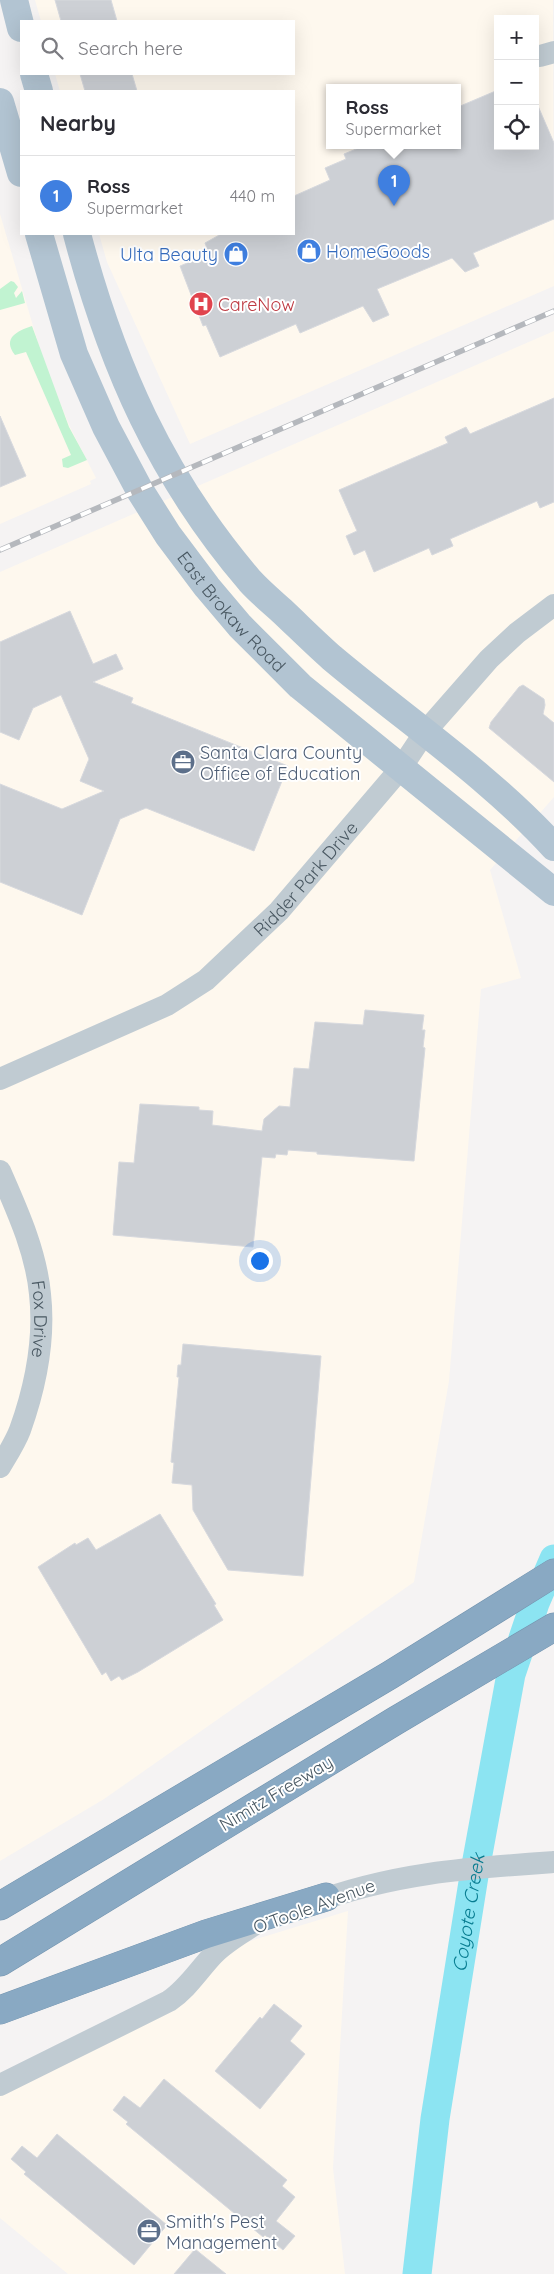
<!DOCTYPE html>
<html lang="en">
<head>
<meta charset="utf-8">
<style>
  :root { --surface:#fff; --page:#f7f7f7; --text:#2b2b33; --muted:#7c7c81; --line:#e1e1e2; --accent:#111827 }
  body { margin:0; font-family:Quicksand,sans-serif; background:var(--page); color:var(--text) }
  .controls { position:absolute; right:15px; top:15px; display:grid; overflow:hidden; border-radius:0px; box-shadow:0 5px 20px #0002 }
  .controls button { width:45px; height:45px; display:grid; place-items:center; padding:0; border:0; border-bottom:1px solid var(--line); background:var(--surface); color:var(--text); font:25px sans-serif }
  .you { position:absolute; left:259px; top:1260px; width:18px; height:18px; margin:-12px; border:4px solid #fff; border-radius:50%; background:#1a73e8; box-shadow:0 0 0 8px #1a73e833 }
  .badge { display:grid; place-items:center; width:32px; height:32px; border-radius:50%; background:var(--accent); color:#fff; font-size:16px; font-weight:700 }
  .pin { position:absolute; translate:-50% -41px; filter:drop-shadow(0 1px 2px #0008) }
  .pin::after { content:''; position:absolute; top:26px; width:18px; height:15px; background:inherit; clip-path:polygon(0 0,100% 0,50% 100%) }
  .popup { position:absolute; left:326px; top:84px; width:135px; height:65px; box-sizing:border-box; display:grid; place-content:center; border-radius:0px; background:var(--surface); filter:drop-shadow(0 1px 4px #0005); font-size:16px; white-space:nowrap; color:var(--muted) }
  .popup b { font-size:19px; color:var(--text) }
  .popup::after { content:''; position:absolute; left:50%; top:100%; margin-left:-10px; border:10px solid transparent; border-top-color:var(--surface) }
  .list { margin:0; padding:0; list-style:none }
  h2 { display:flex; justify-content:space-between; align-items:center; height:65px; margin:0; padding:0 20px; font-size:21px }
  h2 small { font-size:16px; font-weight:400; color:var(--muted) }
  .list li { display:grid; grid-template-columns:32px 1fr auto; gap:15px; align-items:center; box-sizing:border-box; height:80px; padding:0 20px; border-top:1px solid var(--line) }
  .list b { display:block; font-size:19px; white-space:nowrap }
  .list p { margin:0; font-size:16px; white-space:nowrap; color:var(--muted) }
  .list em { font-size:16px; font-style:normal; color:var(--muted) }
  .icon { flex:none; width:28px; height:28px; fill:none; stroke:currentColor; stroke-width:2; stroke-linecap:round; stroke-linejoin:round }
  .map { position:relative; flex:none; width:554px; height:2274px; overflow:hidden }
  .search { position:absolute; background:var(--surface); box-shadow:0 5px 20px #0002; left:20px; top:20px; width:275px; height:55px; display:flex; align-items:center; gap:12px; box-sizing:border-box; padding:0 18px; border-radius:0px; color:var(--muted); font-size:19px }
  .panel { position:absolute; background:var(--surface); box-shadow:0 5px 20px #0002; left:20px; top:90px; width:275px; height:145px; border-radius:0px }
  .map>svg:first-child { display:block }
  .commercial { fill:#fef8ee; fill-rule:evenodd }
  .green { fill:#c1f3d1 }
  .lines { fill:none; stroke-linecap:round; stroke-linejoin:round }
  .river { stroke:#8ce4f2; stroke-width:29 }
  .building { fill:#cdd0d5; stroke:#d7d9de }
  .highway-casing { stroke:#7494af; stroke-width:29 }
  .minor { stroke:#c0cbd2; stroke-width:22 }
  .major { stroke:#b2c4d2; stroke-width:28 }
  .highway { stroke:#89a9c3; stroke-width:28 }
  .rail-casing { stroke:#b5b8bd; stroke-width:5.5 }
  .rail { stroke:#fff; stroke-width:4; stroke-dasharray:11; stroke-linecap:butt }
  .labels { text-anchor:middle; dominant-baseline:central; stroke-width:4; stroke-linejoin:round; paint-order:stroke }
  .shop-label { font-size:18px; fill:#366cbe; stroke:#fff; text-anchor:start }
  .health-label { font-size:18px; fill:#be3a42; stroke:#fff; text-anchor:start }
  .street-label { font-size:18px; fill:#495862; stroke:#fff }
  .service-label { font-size:18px; fill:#4e5e75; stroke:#fff; text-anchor:start }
  .water-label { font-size:19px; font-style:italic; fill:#077c90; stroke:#fff }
</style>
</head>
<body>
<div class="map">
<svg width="554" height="2274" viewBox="0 0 554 2274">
  <rect width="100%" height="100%" fill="#f5f3f3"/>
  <path class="commercial" d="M35 0H553L554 286 190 444 107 262 99 234H294V91H60L55 74H294V21H41ZM498 19H535V146H498ZM330 87H458V145H330Z
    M0 214 44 363 70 427 96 478 90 481 91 484 0 524Z
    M554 331V797L490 870 521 978 481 989 449 1381 414 1582 104 1799 0 1861V572Z
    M348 1911 333 2168 345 2274H68L0 2218V2096L169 2012 224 1949Z"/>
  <path class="green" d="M11 281 14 282 18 287 14 293 16 298 22 291 25 303 0 310V289Z
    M32 326 69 427 87 460 68 468 63 467 62 459 71 455 26 352 15 355C2 338 17 331 32 326Z"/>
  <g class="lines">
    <path class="river" id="s1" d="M417 2274 435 2119 474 1876 511 1674 535 1603 554 1559"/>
  </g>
  <path class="building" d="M55 0H111L117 21H61Z
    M80 74H132L137 91H85Z
    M498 90V146H535V99L554 143V219L473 253 479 266 465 272 452 258 377 289 389 315 373 322 363 306 300 333 296 324 220 357 206 325 203 326 180 266 209 254 205 243 221 234H294V196L330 180 325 168 346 159 344 154 366 145H458V107Z
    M554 398V502L540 508 537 501 450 539 453 546 432 555 429 548 374 572 365 550 354 555 346 536 357 531 339 490 448 443 445 437 466 427 470 434Z
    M0 416 26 476 0 487Z
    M70 611 93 664 116 654 123 669 93 682 133 698 131 703 288 766 254 851 146 808 120 819 82 915 0 882V784L62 809 104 791 80 781 89 759 61 695 33 708 19 740 0 732V642Z
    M523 685 544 699 545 705 543 714 554 723V782L489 728 491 722 519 687Z
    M365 1010 424 1015 422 1030H425L423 1047 425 1048 414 1161 317 1154V1152L288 1150 287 1155 276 1154 275 1158 262 1157 253 1247 113 1235 119 1162 134 1163 140 1104 199 1107V1110L213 1111 212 1125 262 1131 264 1119 279 1106 290 1107 294 1068 309 1069 315 1022 363 1025Z
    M183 1344 321 1356 303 1576 228 1570 193 1510 192 1485 172 1483 174 1463 171 1462 179 1377H177L178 1365H181Z
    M160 1514 216 1604 214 1605 223 1620 138 1672 122 1680 119 1676 111 1681 106 1672 102 1675 38 1567 75 1543 76 1545 88 1538 96 1550Z
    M274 2004 302 2026 290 2041 305 2054 260 2109 215 2071 260 2017 262 2019Z
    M164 2079 287 2180 282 2186 295 2197 276 2221 295 2236 283 2250 265 2235 263 2237 126 2124 128 2122 113 2110 124 2096 140 2108Z
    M57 2134 167 2225 134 2265 24 2174 26 2172 11 2159 22 2146 37 2158Z
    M195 2249 226 2274H174Z"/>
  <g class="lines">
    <defs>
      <path id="highway" d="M0 1906 390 1675 554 1573
        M0 1962 395 1721 554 1627
        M0 2010 206 1934 326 1897"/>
    </defs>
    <use href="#highway" class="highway-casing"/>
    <g class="minor">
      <path d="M540 56 554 52"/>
      <path id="s2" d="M0 1079 167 1005 206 980 279 911 401 768 425 732 489 659 517 633 554 605"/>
      <path id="s3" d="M0 1171C17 1210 36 1251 40 1294 45 1339 35 1388 20 1430 15 1443 7 1455 0 1467"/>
      <path d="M310 1904C392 1873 468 1868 554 1862"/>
      <path d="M0 2085 169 2001C187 1989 198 1971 213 1955 224 1943 240 1934 254 1925"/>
    </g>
    <g class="major">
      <path d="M14 0 21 28"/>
      <path d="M34 74 39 91"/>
      <path d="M0 102 21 173"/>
      <path id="s4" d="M39 234 74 354 106 427 139 489 168 535 207 587 240 626 300 686 554 892"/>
      <path d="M77 234C112 366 161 477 250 581 260 592 272 602 282 611 299 627 315 643 332 658 407 721 488 775 554 847"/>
    </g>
    <use href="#highway" class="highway"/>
    <defs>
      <path id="rail" d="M0 550 554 311"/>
    </defs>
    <use href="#rail" class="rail-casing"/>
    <use href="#rail" class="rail"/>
  </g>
  <defs>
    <symbol id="shop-disc" viewBox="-11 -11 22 22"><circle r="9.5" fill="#3f7fe0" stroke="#fff"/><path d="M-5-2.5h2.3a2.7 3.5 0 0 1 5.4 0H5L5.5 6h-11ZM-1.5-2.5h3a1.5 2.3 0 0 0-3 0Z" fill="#fff"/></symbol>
    <symbol id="hospital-disc" viewBox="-11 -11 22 22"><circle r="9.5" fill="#e0444e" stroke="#fff"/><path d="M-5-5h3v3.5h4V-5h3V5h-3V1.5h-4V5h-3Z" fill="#fff"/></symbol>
    <symbol id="office-disc" viewBox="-11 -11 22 22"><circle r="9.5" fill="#5c6f8a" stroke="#fff"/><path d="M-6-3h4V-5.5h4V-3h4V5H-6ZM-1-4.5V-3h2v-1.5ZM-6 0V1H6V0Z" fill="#fff"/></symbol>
  </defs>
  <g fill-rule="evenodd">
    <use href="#shop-disc" x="295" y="237" width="28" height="28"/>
    <use href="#shop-disc" x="222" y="240" width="28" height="28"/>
    <use href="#hospital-disc" x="187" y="290" width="28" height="28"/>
    <use href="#office-disc" x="169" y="748" width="28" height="28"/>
    <use href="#office-disc" x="135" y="2217" width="28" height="28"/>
  </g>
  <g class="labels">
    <g class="shop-label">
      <text x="326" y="251">HomeGoods</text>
      <text x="218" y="254" text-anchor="end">Ulta Beauty</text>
    </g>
    <g class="health-label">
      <text x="218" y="304">CareNow</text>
    </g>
    <g class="street-label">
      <text stroke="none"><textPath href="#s4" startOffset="429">East Brokaw Road</textPath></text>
      <text stroke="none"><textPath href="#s2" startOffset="371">Ridder Park Drive</textPath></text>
      <text stroke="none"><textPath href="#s3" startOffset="155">Fox Drive</textPath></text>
      <text transform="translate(276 1793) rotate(-31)">Nimitz Freeway</text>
      <text transform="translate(314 1906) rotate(-20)">O’Toole Avenue</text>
    </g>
    <g class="service-label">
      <text x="200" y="752">Santa Clara County<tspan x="200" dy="21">Office of Education</tspan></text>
      <text x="166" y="2221">Smith's Pest<tspan x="166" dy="21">Management</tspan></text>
    </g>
    <g class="water-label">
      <text stroke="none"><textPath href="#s1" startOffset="365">Coyote Creek</textPath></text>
    </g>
  </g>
</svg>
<div class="controls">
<button>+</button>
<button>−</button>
<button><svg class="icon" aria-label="locate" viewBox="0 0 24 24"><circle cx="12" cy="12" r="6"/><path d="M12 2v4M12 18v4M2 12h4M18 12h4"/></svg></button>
</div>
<div class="you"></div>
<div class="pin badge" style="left:394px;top:206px;background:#3f7fe0">1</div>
<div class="popup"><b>Ross</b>Supermarket</div>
<div class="search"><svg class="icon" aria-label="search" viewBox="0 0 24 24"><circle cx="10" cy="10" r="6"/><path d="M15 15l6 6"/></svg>Search here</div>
<section class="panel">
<h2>Nearby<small></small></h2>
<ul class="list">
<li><span class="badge" style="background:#3f7fe0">1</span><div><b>Ross</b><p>Supermarket</p></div><em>440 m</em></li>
</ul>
</section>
</div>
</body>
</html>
